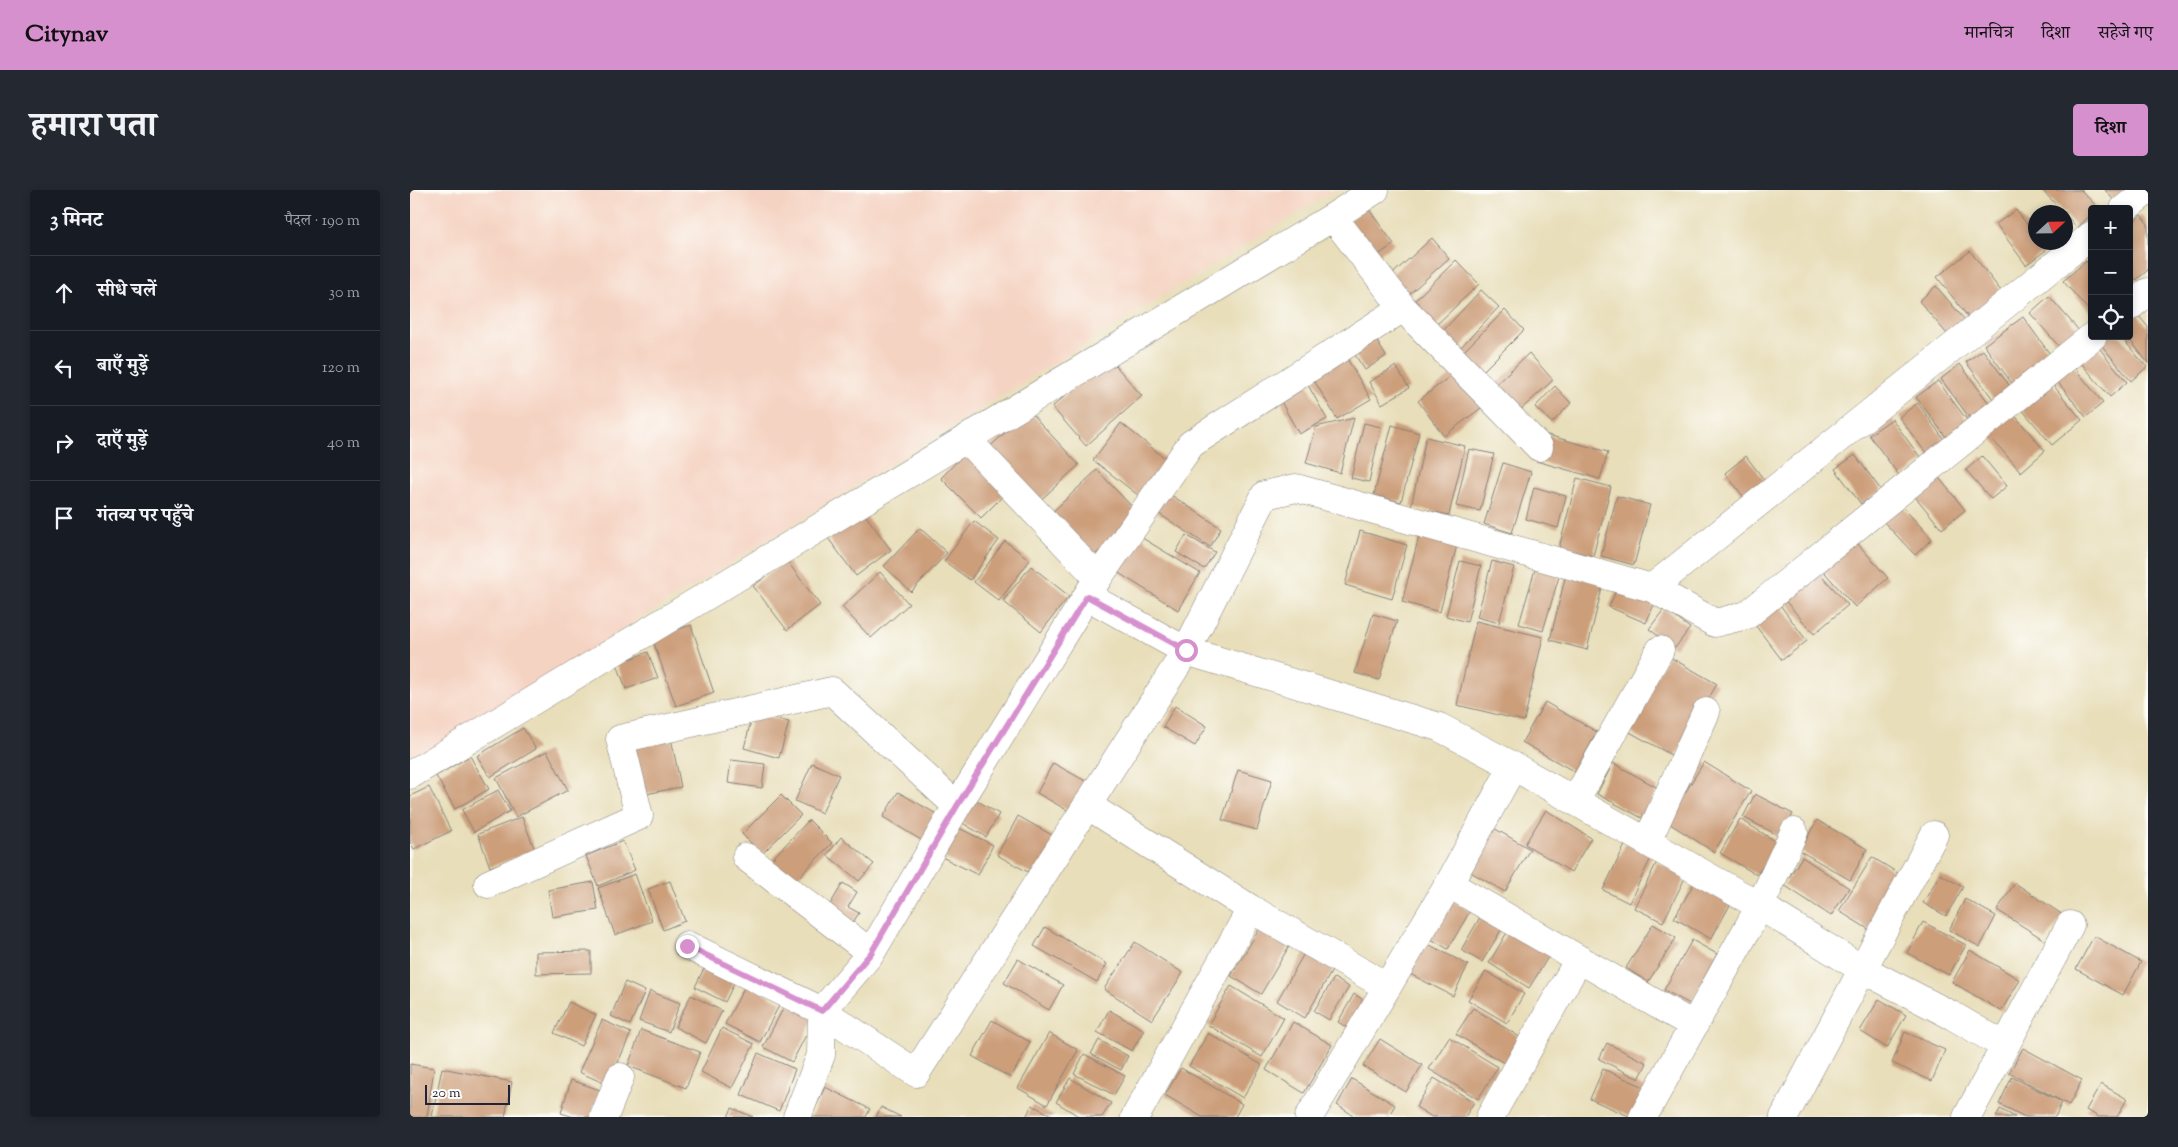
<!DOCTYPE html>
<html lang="hi">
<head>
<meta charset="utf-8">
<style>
  :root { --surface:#171b24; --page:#242831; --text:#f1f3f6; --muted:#9ea1a6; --line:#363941; --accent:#d690ce }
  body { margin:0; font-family:"Sorts Mill Goudy","Noto Serif Devanagari",serif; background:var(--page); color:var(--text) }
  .controls { position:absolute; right:15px; top:15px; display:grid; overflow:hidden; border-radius:5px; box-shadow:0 2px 8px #0003 }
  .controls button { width:45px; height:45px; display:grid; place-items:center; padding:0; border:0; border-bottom:1px solid var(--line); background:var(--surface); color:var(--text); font:25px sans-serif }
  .compass { position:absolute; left:1618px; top:15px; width:45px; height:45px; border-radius:50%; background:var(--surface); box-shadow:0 2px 8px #0003; rotate:68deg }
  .scale { position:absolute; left:15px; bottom:12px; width:85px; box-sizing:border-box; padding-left:5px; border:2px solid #22223b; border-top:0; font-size:14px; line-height:18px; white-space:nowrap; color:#22223b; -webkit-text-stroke:4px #fdfcf7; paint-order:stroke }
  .stop { position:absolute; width:15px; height:15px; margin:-11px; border:4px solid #d690ce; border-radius:50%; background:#fff }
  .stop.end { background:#d690ce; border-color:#fff; box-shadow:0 1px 5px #0008 }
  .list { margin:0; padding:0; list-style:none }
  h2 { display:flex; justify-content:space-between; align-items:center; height:65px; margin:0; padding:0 20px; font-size:21px }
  h2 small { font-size:16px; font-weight:400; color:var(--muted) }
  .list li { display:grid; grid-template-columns:32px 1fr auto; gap:15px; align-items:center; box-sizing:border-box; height:75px; padding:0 20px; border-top:1px solid var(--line) }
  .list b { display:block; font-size:19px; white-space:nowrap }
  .list em { font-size:16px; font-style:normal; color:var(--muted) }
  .icon { flex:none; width:28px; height:28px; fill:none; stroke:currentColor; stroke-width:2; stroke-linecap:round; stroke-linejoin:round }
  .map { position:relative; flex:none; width:1738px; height:927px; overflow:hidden; border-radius:5px }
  header { display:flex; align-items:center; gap:30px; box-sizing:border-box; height:70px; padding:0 25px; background:var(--accent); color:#111 }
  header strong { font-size:24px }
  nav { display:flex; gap:28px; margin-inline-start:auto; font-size:18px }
  .intro { display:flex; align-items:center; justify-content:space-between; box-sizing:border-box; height:120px; padding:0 30px }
  h1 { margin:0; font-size:35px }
  .button { padding:12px 22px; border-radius:5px; background:var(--accent); color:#111; font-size:18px; font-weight:700 }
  main { display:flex; gap:30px; padding:0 30px }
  aside { flex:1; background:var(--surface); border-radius:5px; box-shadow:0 2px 8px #0003 }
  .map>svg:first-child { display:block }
  .built { fill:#f5d3c2 }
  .building { fill:#cc9e7a }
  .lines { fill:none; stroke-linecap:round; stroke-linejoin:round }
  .minor-casing { stroke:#85807a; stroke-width:29 }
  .minor { stroke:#fff; stroke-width:28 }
  .route { stroke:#d690ce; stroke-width:6 }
</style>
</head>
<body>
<header>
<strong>Citynav</strong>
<nav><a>मानचित्र</a><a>दिशा</a><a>सहेजे गए</a></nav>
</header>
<div class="intro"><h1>हमारा पता</h1><a class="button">दिशा</a></div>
<main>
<aside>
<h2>3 मिनट<small>पैदल · 190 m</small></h2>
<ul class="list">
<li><svg class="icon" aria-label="ahead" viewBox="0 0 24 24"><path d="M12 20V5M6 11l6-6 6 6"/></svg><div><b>सीधे चलें</b></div><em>30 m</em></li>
<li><svg class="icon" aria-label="left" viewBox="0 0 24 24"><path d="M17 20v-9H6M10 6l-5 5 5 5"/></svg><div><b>बाएँ मुड़ें</b></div><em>120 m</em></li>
<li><svg class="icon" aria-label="right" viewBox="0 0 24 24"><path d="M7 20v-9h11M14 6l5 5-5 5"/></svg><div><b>दाएँ मुड़ें</b></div><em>40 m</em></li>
<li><svg class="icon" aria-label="arrive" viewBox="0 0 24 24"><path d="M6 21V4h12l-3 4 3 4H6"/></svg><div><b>गंतव्य पर पहुँचे</b></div></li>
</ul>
</aside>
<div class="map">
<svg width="1738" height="927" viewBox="0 0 1738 927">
  <rect width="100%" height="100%" fill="#fdfcf7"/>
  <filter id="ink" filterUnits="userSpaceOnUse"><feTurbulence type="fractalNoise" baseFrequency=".02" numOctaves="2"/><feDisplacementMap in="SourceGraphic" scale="10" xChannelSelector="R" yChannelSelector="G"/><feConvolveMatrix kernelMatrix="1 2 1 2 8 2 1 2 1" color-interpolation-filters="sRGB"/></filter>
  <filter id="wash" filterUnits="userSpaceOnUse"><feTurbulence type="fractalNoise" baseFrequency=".0096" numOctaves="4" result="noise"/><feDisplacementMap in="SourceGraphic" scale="20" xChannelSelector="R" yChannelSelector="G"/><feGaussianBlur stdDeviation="1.12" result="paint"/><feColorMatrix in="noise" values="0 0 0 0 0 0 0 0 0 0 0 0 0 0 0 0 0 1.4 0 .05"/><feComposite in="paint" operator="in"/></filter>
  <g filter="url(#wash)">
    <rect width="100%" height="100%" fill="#e8deba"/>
    <path class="built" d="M0 0H924L0 571Z"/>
    <g id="blocks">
      <path class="building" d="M1632 0H1671L1689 19H1682V24L1667 38 1656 25V22H1653Z
        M1695 0H1722L1706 13Z
        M957 17 984 54 961 70 935 33Z
        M1606 20 1626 46V52H1630L1636 60 1616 75 1586 34Z
        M1731 25 1738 34V80L1726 90 1719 81V35Z
        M1022 48 1039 68 996 107 978 88Z
        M1560 61 1595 106 1562 132 1527 87Z
        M1046 70 1069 94 1023 138 1001 114Z
        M1676 71 1682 78V124L1653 91Z
        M1526 96 1560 136 1543 151 1509 111Z
        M1071 100 1089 117 1048 160 1031 143Z
        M1639 106 1672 144 1653 161 1620 123Z
        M1723 119 1738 137V173L1717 146H1719V123Z
        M1095 120 1114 140 1072 182 1053 162Z
        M1613 127 1645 171 1606 199 1574 155Z
        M961 142 976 166 955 180 939 156Z
        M1694 146H1710L1737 177 1721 191 1688 151Z
        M1684 152 1717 192 1700 207 1666 167Z
        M932 160 961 209 927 229 898 180Z
        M1573 160 1605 203 1588 216 1556 172Z
        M1119 163 1143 190 1104 226 1080 200Z
        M699 168 732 206 676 256 642 217Z
        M1659 171 1693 213 1676 227 1642 185Z
        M1550 174 1584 220 1564 234 1531 189Z
        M986 176 999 198 972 214 959 192Z
        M1048 180 1075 215 1034 246 1008 211Z
        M893 186 917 229 889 244 865 201Z
        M1639 190 1672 230 1642 255 1609 216Z
        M1528 191 1563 238 1541 254 1506 207Z
        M1145 196 1161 213 1142 233 1125 217Z
        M1508 213 1537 254 1519 267 1489 227Z
        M619 221 669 275 625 315 575 261Z
        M1601 221 1635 261 1611 282 1576 242Z
        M944 228 930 283 896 273 906 237Z
        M1482 229 1513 271 1491 288 1459 245Z
        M711 233 761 273 733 309 683 270Z
        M954 233 971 237 959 292 941 288Z
        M982 235 1009 243 991 312 964 305Z
        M1134 244 1198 262 1190 289 1126 271Z
        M1016 247 1055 256 1039 325 1001 317Z
        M1059 259 1084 264 1070 321 1046 316Z
        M556 262 597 302 571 328 531 288Z
        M1445 265 1471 300 1451 314 1425 279Z
        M1336 266 1361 299 1340 315 1315 283Z
        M1572 266 1597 296 1581 309 1556 280Z
        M1093 273 1121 282 1102 343 1074 334Z
        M687 280 728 323 678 372 636 328Z
        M1526 284 1555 320 1532 339 1502 303Z
        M1167 288 1201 297 1183 366 1149 358Z
        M1124 297 1156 306 1148 338 1116 329Z
        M752 299 811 338 800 357 740 318Z
        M1207 306 1240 315 1224 375 1191 366Z
        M1488 312 1522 349 1505 365 1471 329Z
        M453 322 481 360 446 386 418 348Z
        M564 331 589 350 560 390 534 371Z
        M510 338 537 363 501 402 474 376Z
        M950 341 997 355 982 409 935 395Z
        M776 345 805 362 794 379 766 362Z
        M729 346 790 383 768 420 707 382Z
        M1009 346 1047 355 1030 422 992 412Z
        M1441 346 1478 388 1445 417 1408 375Z
        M595 351 620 370 589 411 564 392Z
        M377 371 410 415 377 440 343 396Z
        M1050 371 1071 376 1057 432 1036 426Z
        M1082 371 1104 377 1089 433 1067 427Z
        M621 376 659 406 631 442 593 411Z
        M1126 376 1150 383 1133 441 1109 434Z
        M1405 378 1438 415 1404 444 1372 407Z
        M470 382 499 414 461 448 432 417Z
        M1156 384 1193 394 1177 460 1140 450Z
        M1209 394 1246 410 1236 433 1199 417Z
        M1367 411 1397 451 1372 470 1342 431Z
        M1254 419 1280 438 1265 458 1239 439Z
        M963 424 987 431 969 490 945 483Z
        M1066 431 1133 447 1114 531 1047 515Z
        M281 435 304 503 266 516 242 448Z
        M238 462 248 488 216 499 207 474Z
        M1258 466 1307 494 1265 567 1216 540Z
        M1135 512 1187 542 1165 582 1112 552Z
        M765 516 797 536 785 556 753 537Z
        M343 523 379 532 369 568 334 558Z
        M113 538 126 559 80 587 67 566Z
        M260 543 271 597 226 606 215 553Z
        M137 561 158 600 106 627 86 588Z
        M60 566 79 599 45 619 26 586Z
        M321 570 355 574 352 598 318 593Z
        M1294 572 1341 601 1304 662 1257 632Z
        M402 573 429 585 412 623 385 611Z
        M643 573 679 593 662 623 627 603Z
        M1203 573 1248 598 1232 628 1187 604Z
        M828 580 862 590 847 640 812 630Z
        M19 597 41 641 4 659 0 652V606Z
        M88 600 100 621 64 642 52 620Z
        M488 602 532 627 516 653 473 627Z
        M1345 604 1383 624 1371 647 1333 627Z
        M371 605 391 625 352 664 332 644Z
        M558 605 589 624 576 647 544 628Z
        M1136 620 1181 648 1161 682 1115 654Z
        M608 626 649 649 629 688 587 665Z
        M112 627 125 660 80 677 68 644Z
        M1330 629 1367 652 1347 685 1310 663Z
        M399 630 422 653 384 692 361 670Z
        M1407 630 1457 659 1440 690 1390 661Z
        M545 636 583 655 568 685 530 666Z
        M1082 637 1120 659 1095 702 1057 680Z
        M431 647 464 674 449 691 417 665Z
        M213 651 225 680 188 696 176 666Z
        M1216 653 1242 666 1219 713 1193 700Z
        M1392 667 1439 698 1421 726 1374 695Z
        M1462 667 1496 688 1463 742 1429 721Z
        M1247 672 1276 686 1253 732 1224 718Z
        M225 684 242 731 205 745 188 698Z
        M1530 684 1553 697 1536 726 1513 713Z
        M1287 688 1324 708 1301 749 1264 728Z
        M260 691 275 731 253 740 238 699Z
        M183 692 188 720 142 727 138 700Z
        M433 693 447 702 438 717 449 723 440 737 415 723Z
        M1605 693 1653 725 1636 751 1587 720Z
        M1035 707 1060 721 1038 759 1014 745Z
        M1555 709 1586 726 1570 757 1539 740Z
        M1073 722 1094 735 1072 772 1051 760Z
        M1513 732 1556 755 1539 785 1497 763Z
        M1243 734 1266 748 1238 792 1216 778Z
        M851 736 881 753 851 804 821 786Z
        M635 737 697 774 687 792 624 756Z
        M1099 739 1140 764 1119 798 1079 773Z
        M1684 746 1731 772 1713 805 1666 779Z
        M1282 750 1307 764 1280 814 1254 800Z
        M725 752 773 783 742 830 694 799Z
        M1016 753 1058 775 1043 806 1000 784Z
        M896 760 924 777 895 828 867 811Z
        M1560 760 1610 790 1591 821 1542 792Z
        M181 761V783L126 784V762Z
        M608 769 653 795 639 820 594 793Z
        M298 770 328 785 315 812 285 797Z
        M1076 781 1114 804 1097 833 1058 810Z
        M924 788 939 797 919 830 904 821Z
        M215 792 235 801 220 835 201 826Z
        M336 794 371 812 350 852 315 834Z
        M821 796 874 828 852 867 798 835Z
        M240 801 270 813 259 842 229 831Z
        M944 804 958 813 942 841 928 832Z
        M281 805 312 821 296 853 265 837Z
        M1469 809 1496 825 1477 858 1450 841Z
        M159 812 186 825 171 856 144 843Z
        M376 813 405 828 382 872 353 857Z
        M1063 818 1113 849 1097 875 1046 844Z
        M699 820 734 840 722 861 687 842Z
        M192 830 221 843 198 895 169 882Z
        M582 830 620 852 601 888 562 866Z
        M883 832 922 855 894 903 856 880Z
        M312 838 344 854 322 898 291 882Z
        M231 840 290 862 276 898 218 876Z
        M1495 842 1535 860 1522 891 1482 873Z
        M639 843 668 860 637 915 608 898Z
        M798 843 852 875 833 908 779 876Z
        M1039 847 1088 877 1068 909 1019 879Z
        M970 849 1012 875 996 902 953 876Z
        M689 850 718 866 711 880 681 864Z
        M1197 853 1237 873 1229 889 1189 869Z
        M1613 858 1672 890 1659 915 1599 883Z
        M348 863 385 879 369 921 331 905Z
        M674 864 715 886 704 905 664 884Z
        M0 874 24 878 17 927H0Z
        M32 878 102 892 95 927H22Z
        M771 878 832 914 825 927H792L755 905Z
        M1193 879 1239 899 1221 927 1180 909Z
        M1602 887 1652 912 1645 927H1615L1589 914Z
        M660 888 701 913 692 927H670L646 912Z
        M1024 888 1064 912 1055 927H1022L1006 917Z
        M942 889 985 915 978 927H946L927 915Z
        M161 890 190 900 181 927H164L151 923Z
        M1691 894 1717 909 1707 927H1689L1676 920Z
        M415 897 460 919 456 927H401Z
        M622 915 645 927H616Z
        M471 917 491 927H466Z
        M322 918 343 927H318Z
        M1590 919 1605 927H1586Z"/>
    </g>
  </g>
  <g filter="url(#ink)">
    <use href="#blocks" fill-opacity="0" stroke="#85807a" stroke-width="1"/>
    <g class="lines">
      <defs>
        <path id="minor" d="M1714 19 1738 0
          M923 27 993 118 1129 257
          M1719 117 1738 102
          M556 249 688 388
          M1242 398 1682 45
          M677 406 776 461 1029 537 1103 576 1350 716 1452 779 1543 826 1595 856
          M0 585 923 27 965 0
          M1165 611 1250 460
          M677 615 841 719 976 796
          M1237 652 1296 522
          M336 667 461 763
          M78 694 229 626 210 549 422 501 547 616
          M1039 694 1283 835
          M277 755 412 821 506 883 776 461 855 305 886 298 1242 398 1305 433 1337 425 1683 146
          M194 927 210 887
          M387 927 411 865 412 821 461 763 547 616 688 388 781 254 993 118
          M725 927 841 719
          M899 927 1039 694 1103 576
          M1080 927 1169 769
          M1233 927 1350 716 1384 642
          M1374 927 1524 645
          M1557 927 1660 735"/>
      </defs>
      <use href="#minor" class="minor-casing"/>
      <use href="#minor" class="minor"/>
    </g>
  </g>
  <g class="lines" filter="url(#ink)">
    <path class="route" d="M277 756 412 821 461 763 547 616 677 406 776 460"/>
  </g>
</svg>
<div class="controls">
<button>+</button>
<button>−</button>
<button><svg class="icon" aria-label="locate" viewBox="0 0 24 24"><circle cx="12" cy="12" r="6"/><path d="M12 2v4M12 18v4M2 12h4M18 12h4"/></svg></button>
</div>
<svg class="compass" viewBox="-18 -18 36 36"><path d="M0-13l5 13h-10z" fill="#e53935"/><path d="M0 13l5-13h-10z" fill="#9ea1a6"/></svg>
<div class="scale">20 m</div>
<div class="stop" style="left:776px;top:460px"></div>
<div class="stop end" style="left:277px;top:756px"></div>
</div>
</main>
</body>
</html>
